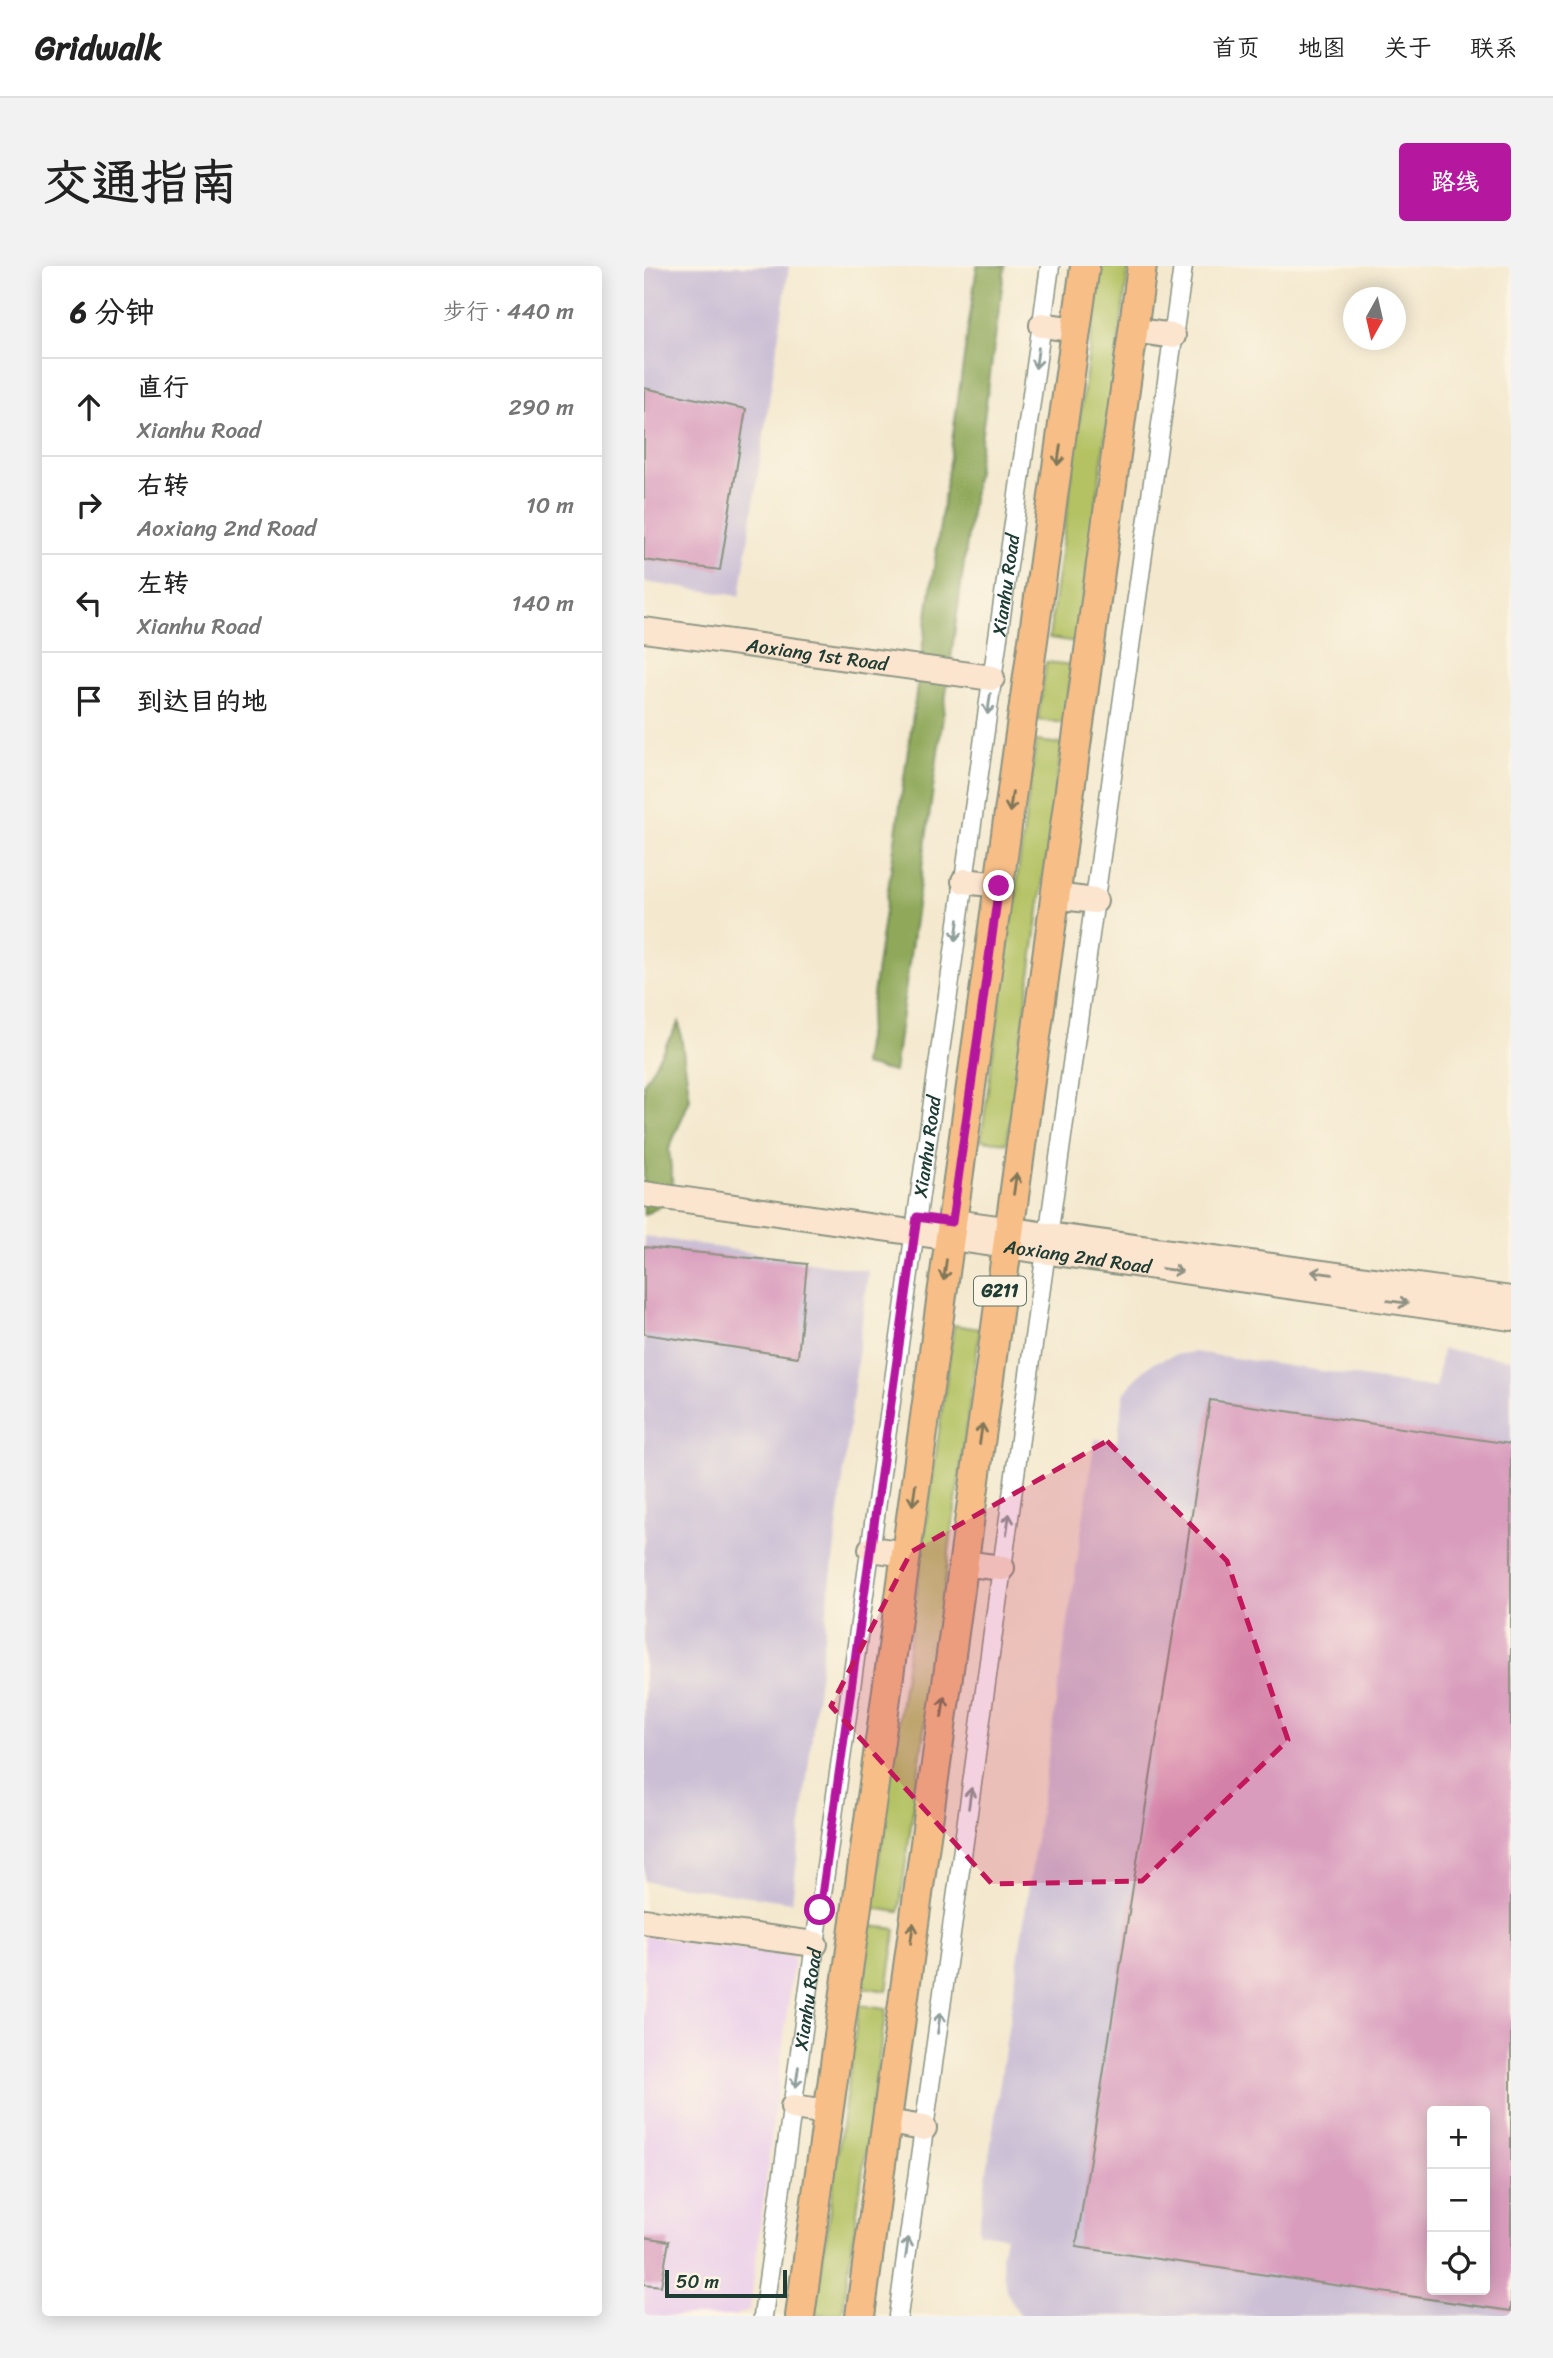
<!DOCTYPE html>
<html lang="zh">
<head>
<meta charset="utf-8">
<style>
  :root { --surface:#fff; --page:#f2f2f2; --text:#222; --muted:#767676; --line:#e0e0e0; --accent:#b5179e }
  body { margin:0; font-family:Sriracha,"LXGW WenKai TC",sans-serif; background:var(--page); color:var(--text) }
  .controls { position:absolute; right:21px; bottom:21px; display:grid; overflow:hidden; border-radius:7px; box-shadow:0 4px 18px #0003 }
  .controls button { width:63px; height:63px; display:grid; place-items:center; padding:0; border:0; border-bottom:2px solid var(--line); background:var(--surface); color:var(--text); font:35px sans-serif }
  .compass { position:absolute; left:699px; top:21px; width:63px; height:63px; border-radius:50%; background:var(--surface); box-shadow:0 4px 18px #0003; rotate:188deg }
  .scale { position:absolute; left:21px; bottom:18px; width:122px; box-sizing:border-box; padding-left:7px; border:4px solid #1f3d34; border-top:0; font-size:19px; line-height:24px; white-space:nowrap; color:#1f3d34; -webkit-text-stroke:5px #fcf5e5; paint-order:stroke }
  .stop { position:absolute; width:21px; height:21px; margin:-16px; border:5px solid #b5179e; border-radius:50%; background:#fff }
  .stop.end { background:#b5179e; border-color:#fff; box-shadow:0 2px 7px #0008 }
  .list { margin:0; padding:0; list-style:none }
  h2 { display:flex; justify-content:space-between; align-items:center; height:91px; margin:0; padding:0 28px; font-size:30px }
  h2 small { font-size:23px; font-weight:400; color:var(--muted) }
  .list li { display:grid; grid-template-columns:46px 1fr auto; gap:21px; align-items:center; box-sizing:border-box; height:98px; padding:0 28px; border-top:2px solid var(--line) }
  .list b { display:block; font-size:26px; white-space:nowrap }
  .list p { margin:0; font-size:23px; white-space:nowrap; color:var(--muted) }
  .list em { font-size:23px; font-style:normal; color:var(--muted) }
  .icon { flex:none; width:38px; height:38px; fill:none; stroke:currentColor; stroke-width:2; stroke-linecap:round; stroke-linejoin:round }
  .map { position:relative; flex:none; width:867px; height:2050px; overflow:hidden; border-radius:7px }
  header { display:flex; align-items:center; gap:42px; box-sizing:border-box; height:98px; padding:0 35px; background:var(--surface); border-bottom:2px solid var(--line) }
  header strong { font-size:33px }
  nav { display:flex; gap:38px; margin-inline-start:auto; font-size:24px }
  .intro { display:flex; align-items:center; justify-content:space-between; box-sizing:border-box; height:168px; padding:0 42px }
  h1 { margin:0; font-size:49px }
  .button { padding:18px 32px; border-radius:7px; background:var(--accent); color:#fff; font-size:24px; font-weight:700 }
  main { display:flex; gap:42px; padding:0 42px }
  aside { flex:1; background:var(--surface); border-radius:7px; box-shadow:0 4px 18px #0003 }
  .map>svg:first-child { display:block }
  .built { fill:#ecd1ea }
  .industrial { fill:#cbbfd5; fill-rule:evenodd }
  .green { fill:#b4c264; stroke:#6a804c; stroke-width:2 }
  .forest { fill:#8fa85a; stroke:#577247; stroke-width:2 }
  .building { fill:#d99cbd; fill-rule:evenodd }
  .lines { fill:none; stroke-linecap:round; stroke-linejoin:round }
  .street-casing { stroke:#8a9382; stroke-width:21 }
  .secondary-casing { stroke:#8a9382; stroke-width:28 }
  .primary-casing { stroke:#8a9382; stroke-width:32 }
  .street { stroke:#fff; stroke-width:18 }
  .secondary { stroke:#fce5cf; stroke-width:24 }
  .primary { stroke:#f7be87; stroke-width:28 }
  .oneway { stroke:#8f9e9a }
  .oneway2 { stroke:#807759 }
  .oneway3 { stroke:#8e9182 }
  .route { stroke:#b5179e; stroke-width:9 }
  .marked { fill:#c2185b; fill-opacity:0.2; stroke:#c2185b; stroke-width:5; stroke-dasharray:14 9; stroke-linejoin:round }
  .labels { text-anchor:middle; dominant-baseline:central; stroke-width:5; stroke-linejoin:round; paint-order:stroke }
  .shield { fill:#fcf5e5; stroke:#617469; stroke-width:2 }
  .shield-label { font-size:18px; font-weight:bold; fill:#1f3d34 }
  .street-label { font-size:19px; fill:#1f3d34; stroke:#fcf5e5 }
</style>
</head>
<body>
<header>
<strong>Gridwalk</strong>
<nav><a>首页</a><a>地图</a><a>关于</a><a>联系</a></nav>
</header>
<div class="intro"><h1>交通指南</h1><a class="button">路线</a></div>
<main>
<aside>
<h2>6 分钟<small>步行 · 440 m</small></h2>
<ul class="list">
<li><svg class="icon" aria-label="ahead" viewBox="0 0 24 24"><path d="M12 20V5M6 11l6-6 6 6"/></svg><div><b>直行</b><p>Xianhu Road</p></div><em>290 m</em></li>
<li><svg class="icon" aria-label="right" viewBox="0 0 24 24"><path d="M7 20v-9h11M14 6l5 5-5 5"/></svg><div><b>右转</b><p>Aoxiang 2nd Road</p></div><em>10 m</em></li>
<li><svg class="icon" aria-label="left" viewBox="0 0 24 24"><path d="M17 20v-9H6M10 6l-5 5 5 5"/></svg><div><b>左转</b><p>Xianhu Road</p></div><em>140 m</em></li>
<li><svg class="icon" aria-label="arrive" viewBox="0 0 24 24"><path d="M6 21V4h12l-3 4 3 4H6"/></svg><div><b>到达目的地</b></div></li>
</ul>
</aside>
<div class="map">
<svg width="867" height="2050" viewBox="0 0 867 2050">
  <rect width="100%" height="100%" fill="#fcf5e5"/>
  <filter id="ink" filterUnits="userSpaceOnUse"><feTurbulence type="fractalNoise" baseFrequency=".0143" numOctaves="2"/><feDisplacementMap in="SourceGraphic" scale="14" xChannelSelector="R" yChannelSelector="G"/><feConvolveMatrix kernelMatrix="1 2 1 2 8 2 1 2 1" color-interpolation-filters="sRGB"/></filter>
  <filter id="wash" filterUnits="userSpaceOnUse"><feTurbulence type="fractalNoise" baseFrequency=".00686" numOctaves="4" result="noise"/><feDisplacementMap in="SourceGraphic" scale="28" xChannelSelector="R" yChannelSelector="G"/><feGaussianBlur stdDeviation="1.57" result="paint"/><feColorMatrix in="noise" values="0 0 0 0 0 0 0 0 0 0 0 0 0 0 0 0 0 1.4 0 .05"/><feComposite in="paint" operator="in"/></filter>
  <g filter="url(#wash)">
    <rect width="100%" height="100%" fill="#f4e9cf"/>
    <path class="built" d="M0 1670 150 1690 106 2043 90 2050H0Z"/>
    <path class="industrial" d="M0 0H145L96 330 0 316Z
      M0 970 224 1005 148 1636 0 1615Z
      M798 1083 867 1093V2050H376L362 2024 357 1991 361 1970 334 1966 451 1173 473 1176 480 1128 492 1112 509 1097 530 1089 550 1086 792 1122ZM788 1845H841V2024H788Z"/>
    <path class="green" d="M457 0H485L433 376 405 372Z
      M402 396 428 399 421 457 394 454Z
      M392 475 418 478 363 877 337 874Z
      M310 1059 336 1063 255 1646 228 1642Z
      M226 1660 252 1663 243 1725 218 1721Z
      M215 1739 242 1743 198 2050 171 2048Z"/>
    <path class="forest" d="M333 0H361L250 806 219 799Z
      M35 756 46 833 25 883 30 933 0 949V817Z"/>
    <g id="blocks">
      <path class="building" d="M0 122 102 143 76 304 0 294Z
        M0 981 163 998 154 1091 0 1068Z
        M566 1134 867 1178V2045L432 1981ZM788 1845H841V2024H788Z
        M0 1971 25 1975 17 2020 0 2018Z"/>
    </g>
  </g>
  <g filter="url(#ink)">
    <use href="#blocks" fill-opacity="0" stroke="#8a9382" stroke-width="2"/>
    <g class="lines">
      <defs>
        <g id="street">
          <path id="s1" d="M119 2050 406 0"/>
          <path d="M254 2050 539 0"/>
        </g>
        <g id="secondary">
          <path d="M398 59 432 64"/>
          <path d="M489 64 529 70"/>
          <path id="s2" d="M0 364 348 412"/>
          <path d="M320 615 355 619"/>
          <path d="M411 630 451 635"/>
          <path id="s3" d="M0 928 867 1052"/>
          <path d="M317 957 867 1033"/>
          <path d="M227 1283 262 1288"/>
          <path d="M319 1297 358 1302"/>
          <path d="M0 1655 171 1678"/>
          <path d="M149 1841 184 1846"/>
          <path d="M243 1856 280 1862"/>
        </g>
        <path id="primary" d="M156 2050 441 0
          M216 2050 498 0"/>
      </defs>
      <use href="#street" class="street-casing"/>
      <use href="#secondary" class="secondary-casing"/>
      <use href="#primary" class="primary-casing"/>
      <use href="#street" class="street"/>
      <use href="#secondary" class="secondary"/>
      <use href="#primary" class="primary"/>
    </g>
    <defs><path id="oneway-shaft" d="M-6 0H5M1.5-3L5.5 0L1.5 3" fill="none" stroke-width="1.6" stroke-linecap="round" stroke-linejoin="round" transform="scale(1.75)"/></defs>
    <g class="oneway">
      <use href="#oneway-shaft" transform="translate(393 92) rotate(98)"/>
      <use href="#oneway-shaft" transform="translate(345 438) rotate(98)"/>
      <use href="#oneway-shaft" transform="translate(313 664) rotate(98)"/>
      <use href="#oneway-shaft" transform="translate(364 1258) rotate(-82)"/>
      <use href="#oneway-shaft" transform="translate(326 1532) rotate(-82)"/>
      <use href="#oneway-shaft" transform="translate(295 1757) rotate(-82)"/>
      <use href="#oneway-shaft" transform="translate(153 1811) rotate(98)"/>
      <use href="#oneway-shaft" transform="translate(263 1982) rotate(-82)"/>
    </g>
    <g class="oneway2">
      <use href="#oneway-shaft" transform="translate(415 189) rotate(98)"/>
      <use href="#oneway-shaft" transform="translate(367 536) rotate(98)"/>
      <use href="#oneway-shaft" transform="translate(371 918) rotate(-82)"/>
      <use href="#oneway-shaft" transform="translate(301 1004) rotate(98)"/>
      <use href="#oneway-shaft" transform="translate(337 1168) rotate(-82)"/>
      <use href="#oneway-shaft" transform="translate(270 1229) rotate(98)"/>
      <use href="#oneway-shaft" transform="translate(299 1441) rotate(-82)"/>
      <use href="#oneway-shaft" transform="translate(268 1667) rotate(-82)"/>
    </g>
    <g class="oneway3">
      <use href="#oneway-shaft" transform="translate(528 1004) rotate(8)"/>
      <use href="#oneway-shaft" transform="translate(678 1007) rotate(-172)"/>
      <use href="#oneway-shaft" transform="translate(754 1036) rotate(8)"/>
    </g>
  </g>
  <g class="lines" filter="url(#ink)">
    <path class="route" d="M176 1644 273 951 308 956 355 620"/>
  </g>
  <path class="marked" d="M463 1175 583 1295 644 1474 498 1615 348 1618 187 1440 267 1286Z"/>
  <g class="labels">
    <rect class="shield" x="330" y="1010.5" width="52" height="29" rx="5"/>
    <g class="shield-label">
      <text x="356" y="1025">G211</text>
    </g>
    <g class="street-label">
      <text stroke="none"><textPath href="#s1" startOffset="1748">Xianhu Road</textPath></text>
      <text stroke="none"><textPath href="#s2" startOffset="175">Aoxiang 1st Road</textPath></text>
      <text stroke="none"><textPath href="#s1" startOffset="1181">Xianhu Road</textPath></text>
      <text stroke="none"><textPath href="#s3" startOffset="438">Aoxiang 2nd Road</textPath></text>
      <text stroke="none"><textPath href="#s1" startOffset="320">Xianhu Road</textPath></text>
    </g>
  </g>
</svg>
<div class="controls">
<button>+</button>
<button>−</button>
<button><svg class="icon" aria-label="locate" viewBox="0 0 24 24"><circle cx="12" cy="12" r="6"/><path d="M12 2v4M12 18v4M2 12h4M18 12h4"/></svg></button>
</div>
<svg class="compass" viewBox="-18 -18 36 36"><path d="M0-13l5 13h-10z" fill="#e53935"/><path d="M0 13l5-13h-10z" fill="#767676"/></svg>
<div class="scale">50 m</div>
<div class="stop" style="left:176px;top:1644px"></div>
<div class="stop end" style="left:355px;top:620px"></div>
</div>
</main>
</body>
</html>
